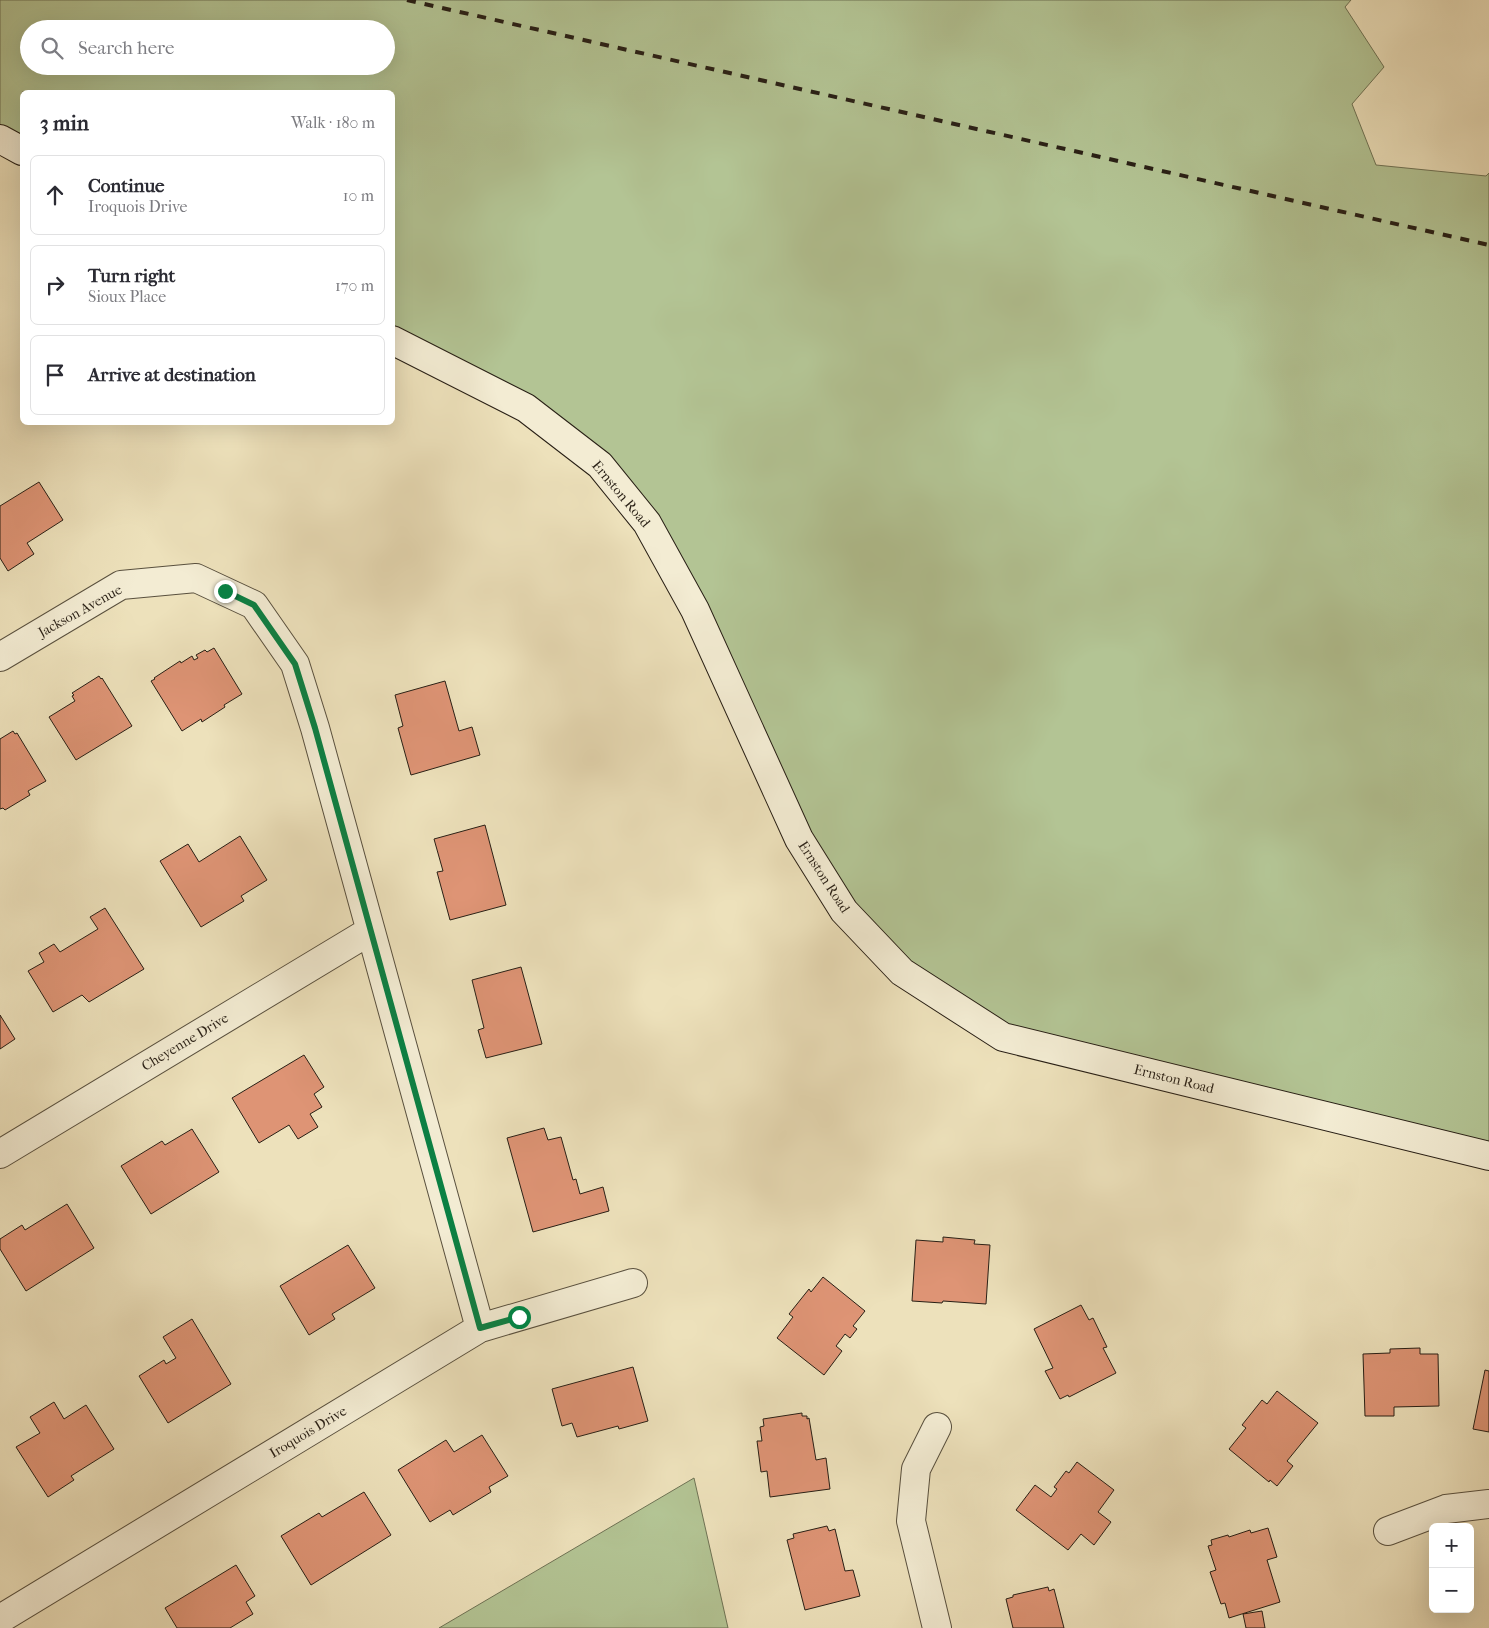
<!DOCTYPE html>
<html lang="en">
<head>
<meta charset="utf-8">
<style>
  :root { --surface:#fff; --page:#f7f7f7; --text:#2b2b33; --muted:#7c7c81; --line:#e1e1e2 }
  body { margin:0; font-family:"IM FELL French Canon",serif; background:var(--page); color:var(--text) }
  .controls { position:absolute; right:15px; bottom:15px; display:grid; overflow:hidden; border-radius:8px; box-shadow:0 5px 20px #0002 }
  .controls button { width:45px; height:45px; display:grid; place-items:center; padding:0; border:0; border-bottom:1px solid var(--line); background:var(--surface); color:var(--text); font:25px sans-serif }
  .stop { position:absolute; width:15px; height:15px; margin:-11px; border:4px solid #0b8043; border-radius:50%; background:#fff }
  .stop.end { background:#0b8043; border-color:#fff; box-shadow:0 1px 5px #0008 }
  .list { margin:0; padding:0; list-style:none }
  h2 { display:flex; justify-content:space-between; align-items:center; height:65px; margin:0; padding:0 20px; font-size:21px }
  h2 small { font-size:16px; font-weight:400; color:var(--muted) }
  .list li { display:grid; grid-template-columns:32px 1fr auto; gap:15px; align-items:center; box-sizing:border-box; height:80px; margin:0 10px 10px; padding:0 10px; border:1px solid var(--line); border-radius:8px }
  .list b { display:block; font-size:19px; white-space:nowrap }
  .list p { margin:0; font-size:16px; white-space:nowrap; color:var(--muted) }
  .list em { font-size:16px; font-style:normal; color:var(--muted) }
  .icon { flex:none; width:28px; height:28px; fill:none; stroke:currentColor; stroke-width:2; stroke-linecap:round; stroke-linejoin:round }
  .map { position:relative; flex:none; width:1489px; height:1628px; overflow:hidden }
  .search { position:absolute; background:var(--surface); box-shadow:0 5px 20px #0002; left:20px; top:20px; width:375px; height:55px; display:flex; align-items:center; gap:12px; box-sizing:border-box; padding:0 18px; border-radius:28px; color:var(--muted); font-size:19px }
  .panel { position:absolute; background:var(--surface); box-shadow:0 5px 20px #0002; left:20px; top:90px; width:375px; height:335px; border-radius:8px }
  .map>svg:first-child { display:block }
  .green { fill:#b3c494; stroke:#6e7254; fill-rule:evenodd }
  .building { fill:#de9475; stroke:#281f15 }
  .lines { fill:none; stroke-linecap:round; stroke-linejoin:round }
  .street-casing { stroke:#59503e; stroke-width:30 }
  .secondary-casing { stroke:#281f15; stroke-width:30 }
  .street { stroke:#f3ecd3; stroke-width:28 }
  .secondary { stroke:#f3ecd3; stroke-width:28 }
  .rail { stroke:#281f15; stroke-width:4; stroke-dasharray:9 9; stroke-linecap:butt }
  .route { stroke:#0b8043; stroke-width:6 }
  .labels { text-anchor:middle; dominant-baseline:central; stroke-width:4.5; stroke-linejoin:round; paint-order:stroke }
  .street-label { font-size:14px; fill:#281f15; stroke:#f3ecd3 }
</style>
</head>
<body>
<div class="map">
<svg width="1489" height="1628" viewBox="0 0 1489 1628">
  <rect width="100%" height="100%" fill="#ede1bb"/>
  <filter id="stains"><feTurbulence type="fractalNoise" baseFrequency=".004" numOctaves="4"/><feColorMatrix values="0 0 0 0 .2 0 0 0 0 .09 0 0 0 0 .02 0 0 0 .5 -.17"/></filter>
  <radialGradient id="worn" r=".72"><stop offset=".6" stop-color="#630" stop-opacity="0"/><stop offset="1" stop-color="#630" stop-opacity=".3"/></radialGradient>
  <path class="green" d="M0 0H1351L1345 7 1384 67 1352 104 1376 165 1486 176 1489 173V1156L1003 1037 844 911 695 610 600 465 393 340 392 92H22V151L0 139ZM29 29H386V66H29Z
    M694 1478 728 1628H439Z"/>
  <path class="building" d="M39 482 63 520 27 543 34 554 8 571 0 558V506Z
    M214 648 242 694 224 705 225 707 202 722 201 719 182 731 151 681 155 679 154 678 180 661 181 663 192 656 194 660 198 658 196 655 205 650 207 652Z
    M99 676 101 679 102 678 132 726 76 760 49 717 75 701 72 696 74 695 72 693Z
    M445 681 459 731 472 727 480 755 411 775 398 728 403 726 395 695Z
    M13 731 15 734 17 733 46 781 28 791 30 795 5 810 3 808 0 809V739Z
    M485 825 506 905 450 920 437 872 443 871 434 839Z
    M240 836 267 880 241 896 244 901 201 927 160 861 188 844 199 862Z
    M105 908 144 969 89 1002 82 995 53 1012 28 971 44 962 39 953 54 944 60 952 98 929 90 917Z
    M521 967 542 1044 486 1058 478 1030 484 1028 472 980Z
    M0 1015 15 1039 0 1049Z
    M304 1055 324 1087 314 1094 322 1107 310 1114 318 1127 298 1139 289 1125 259 1143 232 1098Z
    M544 1128 548 1140 561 1137 573 1180 576 1179 580 1194 603 1187 609 1211 533 1232 507 1138Z
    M192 1129 219 1172 151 1214 121 1166 162 1141 165 1145Z
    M67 1204 94 1248 26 1291 0 1249V1239L22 1225 25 1230Z
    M943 1237 975 1240 974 1244 990 1245 986 1304 943 1301 942 1303 912 1301 916 1240 943 1242Z
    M348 1245 375 1288 332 1314 335 1319 309 1335 280 1286Z
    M823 1277 865 1311 853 1326 857 1329 850 1338 845 1334 836 1346 842 1351 824 1375 777 1338 793 1317 789 1314 809 1289 811 1292Z
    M1081 1305 1089 1320 1093 1318 1107 1347 1103 1348 1116 1373 1069 1397 1068 1395 1060 1399 1045 1371 1053 1368 1034 1329Z
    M192 1319 231 1384 168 1423 139 1376 164 1360 166 1364 176 1358 163 1337Z
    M1420 1348V1354H1438L1439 1406 1394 1407V1416H1365L1363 1354 1390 1353V1349Z
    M633 1367 648 1421 619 1429 618 1426 577 1437 572 1423 562 1426 552 1389Z
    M1485 1370 1489 1371V1432L1473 1429Z
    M1277 1391 1318 1423 1287 1461 1293 1466 1277 1486 1270 1480 1269 1482 1229 1449 1246 1428 1242 1425 1262 1400 1267 1404Z
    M54 1402 64 1419 86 1405 114 1449 71 1476 74 1480 48 1497 16 1447 40 1433 30 1417Z
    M802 1413V1416H807V1419L809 1418 816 1460 826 1458 830 1489 770 1497 767 1471 761 1472 757 1441H762L760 1427 764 1426 763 1419Z
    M482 1435 508 1476 489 1487 491 1492 453 1515 450 1510 430 1522 398 1470 446 1440 454 1452Z
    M1077 1462 1114 1490 1098 1512 1111 1522 1094 1545 1081 1534 1068 1550 1016 1510 1035 1485 1051 1497 1057 1489 1054 1487 1066 1471 1069 1473Z
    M364 1492 391 1535 311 1585 281 1536 319 1513 322 1517Z
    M827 1526 829 1531 835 1529 845 1571 853 1570 860 1596 805 1610 787 1540 794 1538 793 1534Z
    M1268 1528 1277 1557 1267 1560 1280 1602 1229 1618 1225 1603 1221 1604 1210 1572 1216 1570 1208 1546 1212 1545 1211 1540 1228 1535 1229 1537 1250 1530 1251 1533Z
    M236 1565 255 1596 246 1602 253 1614 230 1628H177L165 1608Z
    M1048 1587 1049 1591 1054 1589 1064 1628H1013L1006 1599 1013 1597V1595Z
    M1262 1611 1265 1628H1246L1243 1614Z"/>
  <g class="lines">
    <defs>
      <path id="street" d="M0 657 121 585 196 578 254 605 295 664 315 728 480 1328
        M0 1154 370 931
        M1388 1531 1446 1509 1489 1504
        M0 1619 480 1328 633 1283
        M937 1628 911 1521 916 1469 937 1427"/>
      <path id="secondary" d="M0 139 22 151
        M392 340 526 408 600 465 647 523 695 610 799 839 844 911 902 972 1003 1037 1489 1156"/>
    </defs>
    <use href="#street" class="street-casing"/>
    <use href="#secondary" class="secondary-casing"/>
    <use href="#street" class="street"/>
    <use href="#secondary" class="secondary"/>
    <path class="rail" d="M407 0 1489 245"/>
  </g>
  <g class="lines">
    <path class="route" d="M225 591 254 605 295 664 315 728 480 1328 519 1317"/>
  </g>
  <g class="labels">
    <g class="street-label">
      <text transform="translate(621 494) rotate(50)">Ernston Road</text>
      <text transform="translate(80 611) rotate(-29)">Jackson Avenue</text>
      <text transform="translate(824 877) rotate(57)">Ernston Road</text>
      <text transform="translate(185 1042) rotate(-31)">Cheyenne Drive</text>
      <text transform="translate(1174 1079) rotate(14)">Ernston Road</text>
      <text transform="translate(308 1432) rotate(-31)">Iroquois Drive</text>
    </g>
  </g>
  <rect width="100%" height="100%" filter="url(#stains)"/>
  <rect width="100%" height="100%" fill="url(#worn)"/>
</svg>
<div class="controls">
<button>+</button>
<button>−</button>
</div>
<div class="stop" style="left:519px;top:1317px"></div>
<div class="stop end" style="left:225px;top:591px"></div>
<div class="search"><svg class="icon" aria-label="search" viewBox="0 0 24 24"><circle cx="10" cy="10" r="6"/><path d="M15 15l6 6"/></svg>Search here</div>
<section class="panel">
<h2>3 min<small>Walk · 180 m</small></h2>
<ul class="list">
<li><svg class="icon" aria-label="ahead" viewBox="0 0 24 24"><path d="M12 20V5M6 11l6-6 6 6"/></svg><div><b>Continue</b><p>Iroquois Drive</p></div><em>10 m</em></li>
<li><svg class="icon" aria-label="right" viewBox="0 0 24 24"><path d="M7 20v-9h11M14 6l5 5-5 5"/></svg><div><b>Turn right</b><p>Sioux Place</p></div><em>170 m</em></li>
<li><svg class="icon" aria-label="arrive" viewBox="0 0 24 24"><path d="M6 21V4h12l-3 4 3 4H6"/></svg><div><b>Arrive at destination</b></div></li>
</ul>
</section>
</div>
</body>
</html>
